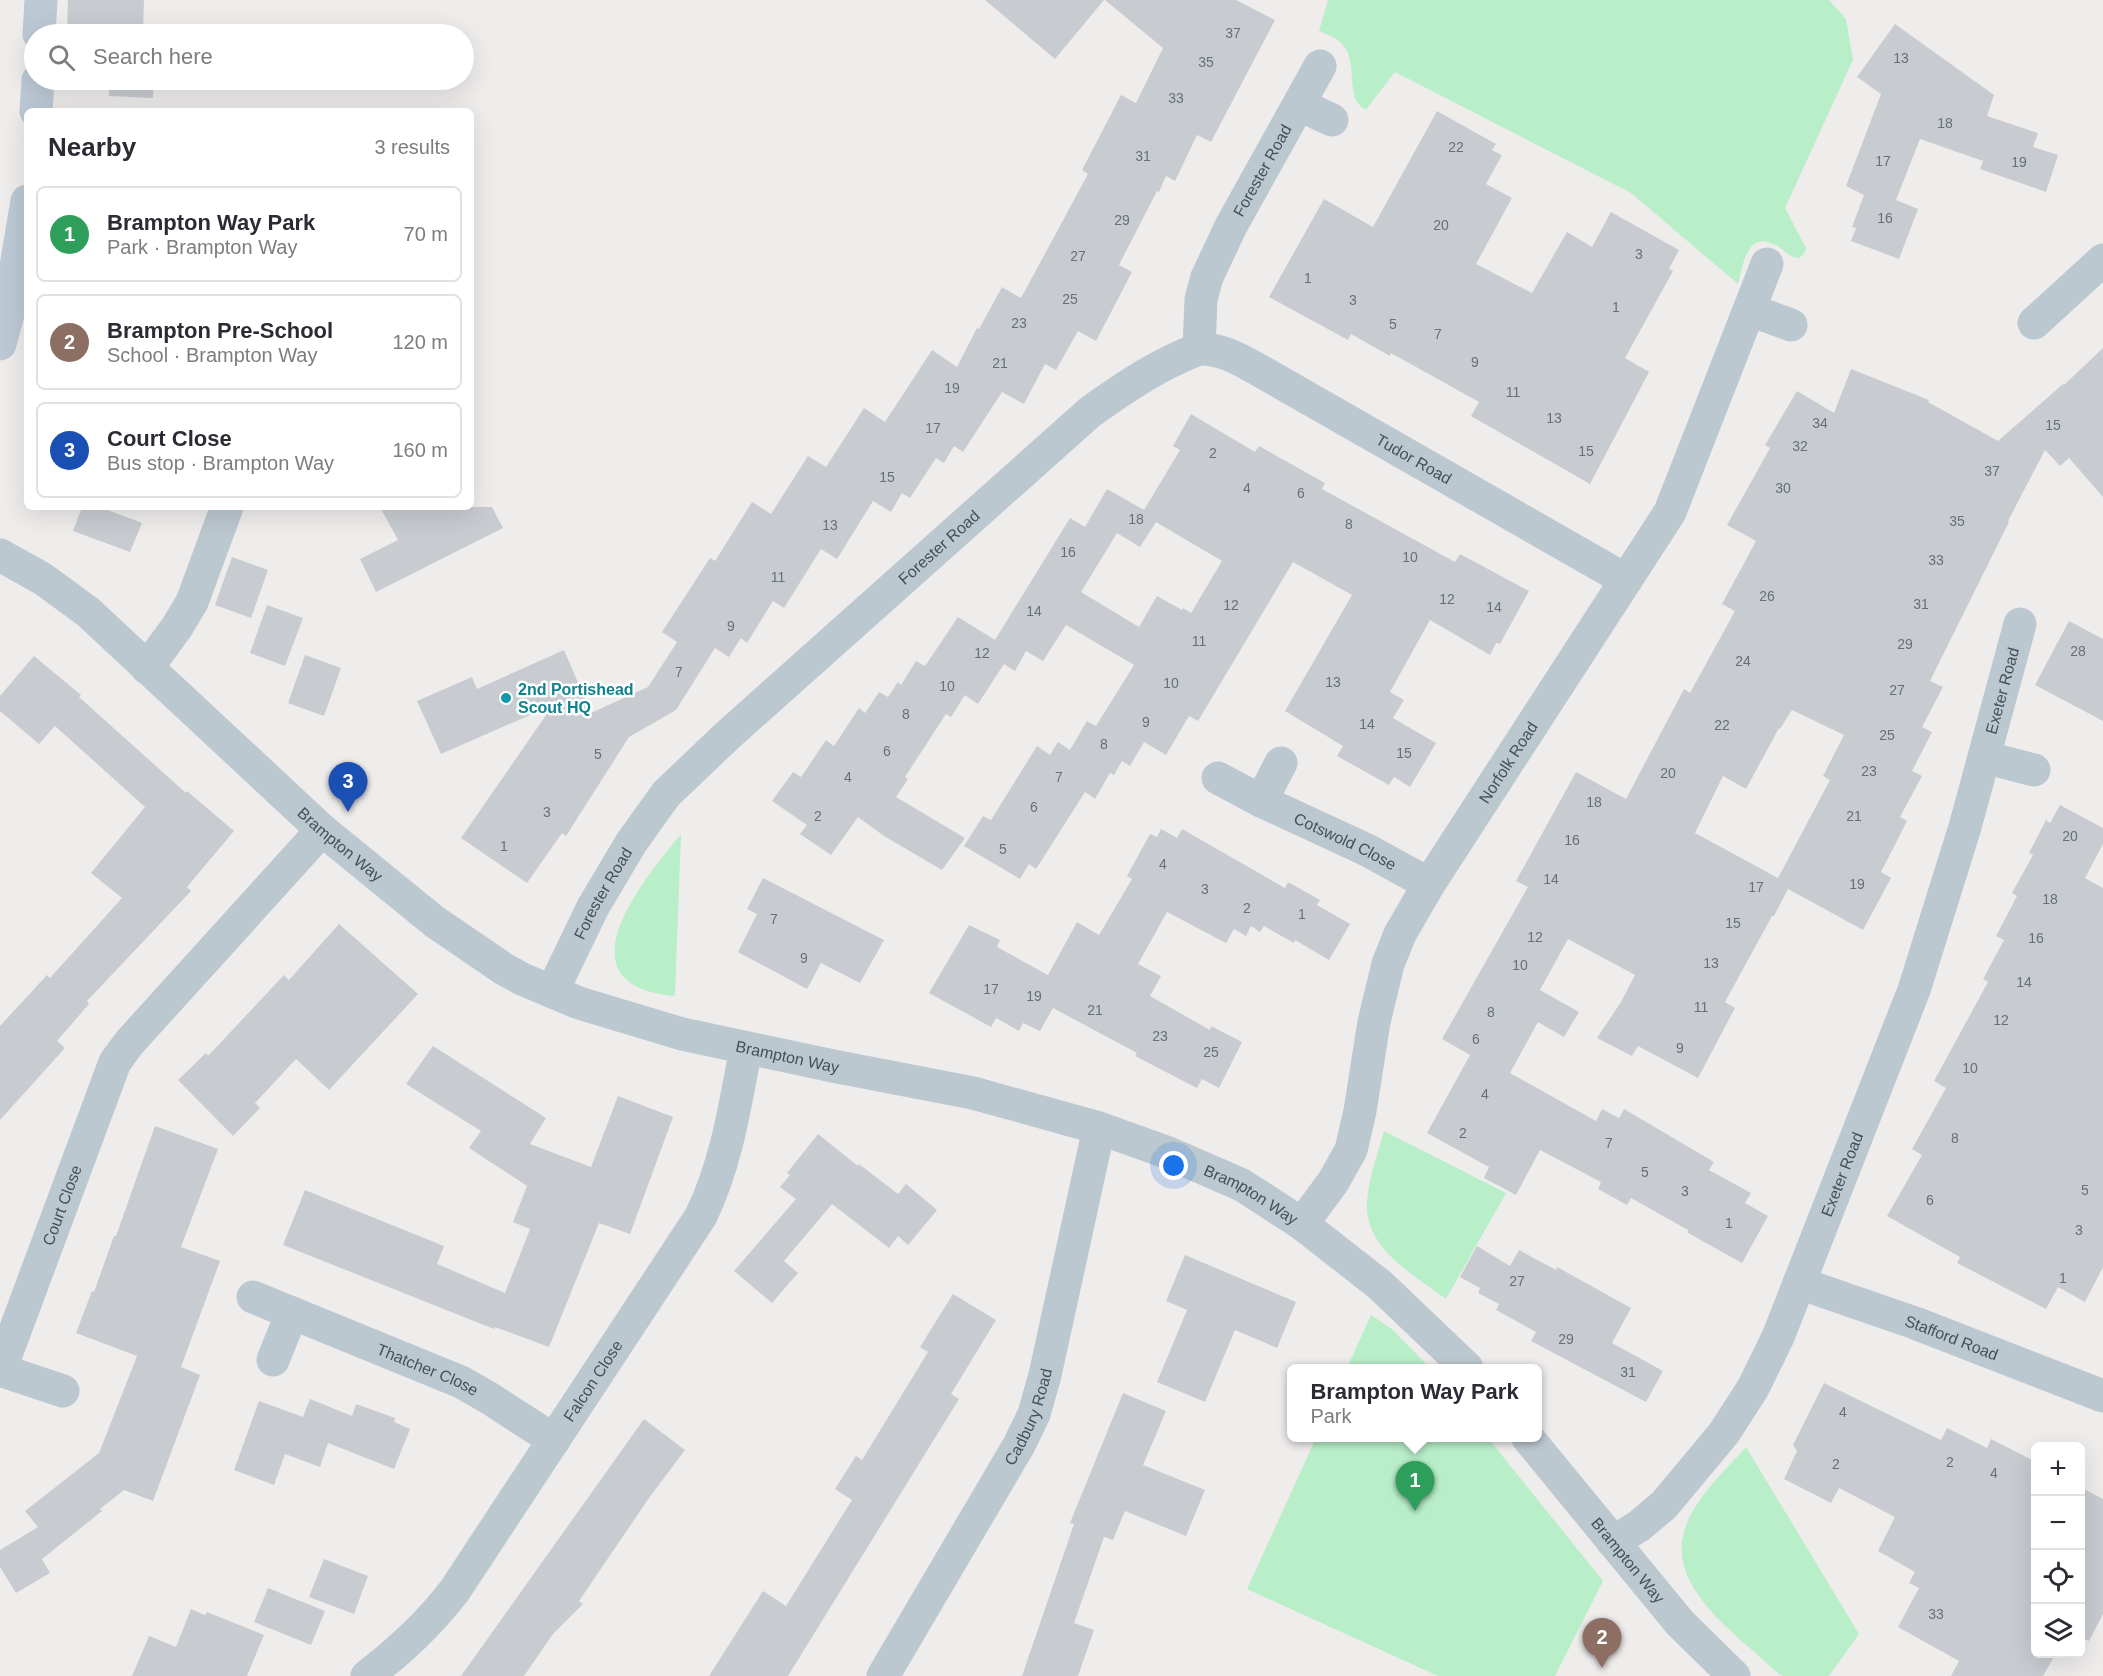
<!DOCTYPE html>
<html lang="en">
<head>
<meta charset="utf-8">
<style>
  :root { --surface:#fff; --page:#f7f7f7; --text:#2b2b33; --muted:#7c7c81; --line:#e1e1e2; --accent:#157de0 }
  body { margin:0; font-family:Helvetica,sans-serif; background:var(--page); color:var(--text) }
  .controls { position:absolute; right:18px; bottom:18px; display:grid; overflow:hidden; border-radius:9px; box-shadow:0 6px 24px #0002 }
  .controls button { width:54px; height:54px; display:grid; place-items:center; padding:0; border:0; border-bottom:2px solid var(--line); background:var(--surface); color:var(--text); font:30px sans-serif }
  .you { position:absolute; left:1174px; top:1166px; width:21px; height:21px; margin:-15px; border:4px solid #fff; border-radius:50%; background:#1a73e8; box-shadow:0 0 0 9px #1a73e833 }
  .badge { display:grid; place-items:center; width:39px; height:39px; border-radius:50%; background:var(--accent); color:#fff; font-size:20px; font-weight:700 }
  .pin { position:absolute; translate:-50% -50px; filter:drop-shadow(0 2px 3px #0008) }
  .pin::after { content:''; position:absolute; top:32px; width:21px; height:18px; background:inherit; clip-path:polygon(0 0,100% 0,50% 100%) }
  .popup { position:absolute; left:1287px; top:1364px; width:255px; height:78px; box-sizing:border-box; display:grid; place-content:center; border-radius:9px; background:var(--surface); filter:drop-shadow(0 2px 4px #0005); font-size:20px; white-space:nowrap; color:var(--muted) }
  .popup b { font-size:22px; color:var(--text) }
  .popup::after { content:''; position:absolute; left:50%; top:100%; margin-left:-12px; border:12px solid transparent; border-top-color:var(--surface) }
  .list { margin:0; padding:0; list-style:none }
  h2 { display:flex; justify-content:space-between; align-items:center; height:78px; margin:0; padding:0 24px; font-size:26px }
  h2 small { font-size:20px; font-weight:400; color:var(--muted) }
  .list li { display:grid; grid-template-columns:39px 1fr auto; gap:18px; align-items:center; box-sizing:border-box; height:96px; margin:0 12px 12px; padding:0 12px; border:2px solid var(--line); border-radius:9px }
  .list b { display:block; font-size:22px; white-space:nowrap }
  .list p { margin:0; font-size:20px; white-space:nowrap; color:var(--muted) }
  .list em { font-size:20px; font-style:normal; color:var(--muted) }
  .icon { flex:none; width:33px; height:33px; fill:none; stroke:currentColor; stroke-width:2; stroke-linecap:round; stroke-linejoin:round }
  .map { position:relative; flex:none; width:2103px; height:1676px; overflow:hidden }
  .search { position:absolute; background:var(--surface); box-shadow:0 6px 24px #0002; left:24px; top:24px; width:450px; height:66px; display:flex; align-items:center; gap:15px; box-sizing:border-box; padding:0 21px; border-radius:33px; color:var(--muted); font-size:22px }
  .panel { position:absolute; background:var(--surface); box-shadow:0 6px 24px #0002; left:24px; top:108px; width:450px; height:402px; border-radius:9px }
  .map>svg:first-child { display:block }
  .green { fill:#b8efc9 }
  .building { fill:#c8ccd1; fill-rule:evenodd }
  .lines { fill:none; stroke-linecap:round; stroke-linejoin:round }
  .street { stroke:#bcc8cf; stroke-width:33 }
  .secondary { stroke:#bcc9d4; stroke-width:33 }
  .culture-dot { fill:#0f9aa8; stroke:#fff; stroke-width:2 }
  .labels { text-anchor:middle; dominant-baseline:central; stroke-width:5; stroke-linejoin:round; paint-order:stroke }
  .number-label { font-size:14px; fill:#657078 }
  .street-label { font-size:16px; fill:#44515a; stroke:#fff }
  .culture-label { font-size:16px; font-weight:bold; fill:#0d838f; stroke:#fff; text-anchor:start }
</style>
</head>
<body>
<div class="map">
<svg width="2103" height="1676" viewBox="0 0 2103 1676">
  <rect width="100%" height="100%" fill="#efecec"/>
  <path class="green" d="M1328 0H1829L1846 19 1853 60 1785 208 1806 248 1804 254 1799 258C1789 258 1786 251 1779 247 1747 228 1744 262 1738 284L1631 193 1395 72 1368 107 1366 110C1342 98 1361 59 1340 42 1335 37 1326 34 1319 31Z
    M681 834 675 995 672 996C557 983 644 879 681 834Z
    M1384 1131 1506 1193 1446 1299C1414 1275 1365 1249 1367 1203 1368 1179 1378 1154 1384 1131Z
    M1371 1315 1393 1330 1430 1368H1347Z
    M1316 1438H1488L1603 1581 1555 1676H1438L1247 1589Z
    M1746 1447 1859 1634 1829 1676C1820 1676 1790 1676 1783 1676 1774 1672 1765 1661 1758 1655 1726 1628 1672 1584 1683 1536 1690 1502 1723 1473 1746 1447Z"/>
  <path class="building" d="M68 0H144L143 32 155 33V34H67Z
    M985 0H1104L1055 59Z
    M1105 0H1236L1275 20 1211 142 1197 135 1175 181 1166 176 1159 192 1157 191 1119 265 1132 272 1096 341 1078 331 1056 370 1045 364 1024 404 1002 392 963 452 954 446 944 463 936 458 910 498 902 493 891 512 873 501 837 559 821 549 784 608 773 601 747 643 741 638 729 657 715 648 676 710 629 737 566 836 562 833 527 883 461 838 553 705 441 754 417 701 472 677 477 689 564 650 591 713 648 687 677 642 662 632 710 558 715 561 752 502 771 514 808 456 826 467 864 408 885 422 932 350 957 367 977 328 979 329 1002 287 1021 298 1088 174 1082 170 1121 95 1136 103 1163 48Z
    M1895 24 1994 95 1987 116 2038 133 2033 147 2058 155 2046 192 1980 169 1983 161 1920 139 1896 200 1918 209 1899 259 1851 241 1856 228 1852 227 1864 195 1846 186 1881 94 1857 77Z
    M109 80H154L153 98 109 96Z
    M1437 111 1496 144 1492 150 1502 155 1486 184 1512 198 1476 264 1532 293 1567 232 1592 247 1611 212 1679 250 1669 269 1673 271 1625 358 1649 372 1590 484 1471 416 1479 402 1391 353 1390 356 1351 334 1348 340 1269 297 1324 199 1373 227Z
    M2103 348V497L2069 458 2060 466 2045 450 2008 521 2009 522 1930 681 1943 687 1922 727 1932 732 1912 771 1922 776 1900 817 1907 821 1881 872 1891 878 1863 930 1788 889 1774 916H1772L1725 1002 1735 1008 1698 1078 1638 1046 1632 1056 1597 1038 1621 1002 1635 975 1568 939 1540 990 1579 1012 1564 1037 1538 1022 1510 1073 1596 1121 1602 1109 1619 1118 1624 1109 1714 1162 1709 1170 1751 1193 1745 1203 1768 1216 1742 1263 1688 1233V1230L1631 1198 1627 1205 1598 1189 1601 1182 1540 1150 1516 1195 1484 1178 1489 1167 1427 1133 1470 1055 1442 1039 1528 887 1516 881 1576 772 1626 799 1684 689 1690 693 1735 611 1722 604 1756 541 1727 525 1770 448 1765 445 1797 391 1834 413 1851 369 1929 400 1928 402 1998 441 2063 384 2064 385ZM1792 710 1844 735 1823 776 1830 780 1778 878 1695 833 1723 776 1746 789 1779 728 1780 729Z
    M1191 414 1255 452 1259 446 1325 483 1322 489 1455 562 1460 554 1529 591 1500 644 1496 643 1490 655 1430 620 1390 692 1404 700 1393 718 1436 743 1410 787 1394 777 1389 785 1337 756 1343 746 1285 711 1352 595 1293 562 1198 721 1189 716 1166 755 1144 742 1130 766 1122 761 1114 775 1110 773 1095 799 1085 792 1036 869 1029 864 1020 879 964 846 983 816 991 820 1037 746 1050 755 1058 742 1070 750 1087 721 1096 726 1134 665 1066 625 1043 661 1026 651 1015 671 1004 664 978 704 965 695 951 717 946 714 905 777 908 779 896 797 965 838 942 870 884 836 858 817 831 855 800 834 807 825 772 801 793 772 801 777 826 740 834 746 859 708 865 713 879 692 888 697 898 682 901 685 916 661 925 666 958 617 995 640 1070 518 1085 527 1107 489 1144 510 1180 450 1173 446ZM1156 522 1222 561 1191 613 1183 608 1182 610 1157 596 1139 627 1081 592 1117 533 1140 547Z
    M82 507H100L142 523 130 552 73 531Z
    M380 507H492L503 528 376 592 360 559 398 540Z
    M232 557 268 570 251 618 215 605Z
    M267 605 303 618 285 666 250 653Z
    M2069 621 2103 639V721L2035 685Z
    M305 655 341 668 324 716 288 703Z
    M34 656 81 695 79 697 186 793 187 791 234 831 187 887 191 891 87 1001 89 1004 57 1041 65 1048 0 1120V1026L47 975 50 978 122 898 91 873 145 807 55 726 39 744 0 711V696Z
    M2060 805 2103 828V844L2085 878 2103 888V1267L2085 1302 2058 1287 2046 1309 1957 1263 1960 1257 1887 1216 1922 1155 1912 1149 1946 1088 1934 1081 1988 982 1983 979 2004 940 1996 936 2017 896 2012 893 2033 855 2029 853 2046 820 2050 823Z
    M1161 829 1177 838 1182 829 1285 888 1288 882 1320 900 1317 905 1350 924 1329 960 1295 940 1294 943 1264 926 1260 932 1251 926 1246 936 1234 929 1226 943 1167 912 1138 964 1161 976 1150 996 1210 1030 1211 1026 1242 1042 1219 1088 1202 1079 1197 1088 1135 1056 1137 1053 1053 1008 1040 1031 1023 1023 1019 1031 996 1018 991 1027 929 993 969 925 1000 940 997 947 1048 975 1077 922 1099 935 1132 879 1127 876 1150 834 1157 837Z
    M763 878 884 940 860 983 821 963 807 989 738 952 757 914 747 909Z
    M339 924 418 994 329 1090 296 1059 255 1103 260 1108 233 1136 178 1080 206 1053 208 1056 284 975 289 980Z
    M433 1046 546 1118 530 1144 591 1167 618 1096 673 1117 630 1234 599 1223 549 1347 495 1327 494 1329 283 1245 305 1190 444 1246 437 1264 505 1293 530 1229 513 1222 527 1186 469 1148 481 1131 406 1084Z
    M155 1126 218 1149 181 1247 220 1261 181 1367 200 1375 153 1501 124 1490 100 1509 102 1511 42 1559 50 1573 16 1593 0 1567V1550L38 1527 25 1511 99 1453 137 1356 76 1333 92 1291 94 1292 114 1236H116Z
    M818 1134 858 1166 859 1164 898 1194 906 1184 937 1210 908 1245 898 1236 889 1248 832 1204 784 1261 798 1273 772 1303 734 1271 796 1199 780 1187 790 1175 787 1173Z
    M1477 1246 1510 1266 1519 1250 1556 1270 1557 1267 1631 1308 1612 1343 1663 1371 1646 1402 1531 1341 1536 1332 1496 1310 1499 1304 1478 1293 1480 1288 1460 1277Z
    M1185 1255 1296 1302 1277 1348 1235 1330 1205 1402 1157 1382 1187 1310 1166 1301Z
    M953 1294 996 1320 951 1394 959 1399 788 1676H709L763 1591 786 1606 852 1500 835 1489 856 1456 862 1460 928 1352 920 1347Z
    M1824 1383 1941 1440 1947 1428 1987 1448 1991 1439 2036 1462V1653H2056L2043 1676H1951L1959 1661 1898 1627 1919 1588 1909 1583 1915 1572 1878 1551 1895 1517 1839 1488 1831 1503 1784 1479 1797 1451 1793 1445Z
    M1123 1393 1166 1411 1143 1465 1205 1490 1186 1536 1125 1511 1113 1540 1104 1537 1074 1623 1094 1630 1078 1676H1022L1074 1524 1070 1523Z
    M310 1399 352 1416 356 1404 395 1418 394 1422 410 1429 394 1469 328 1443 320 1467 285 1454 274 1485 234 1470 259 1401 303 1417Z
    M644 1419 685 1450 649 1498 579 1601 583 1604 553 1634 524 1676H461Z
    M2080 1487 2103 1499V1614L2089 1641 2080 1637Z
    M324 1559 368 1576 354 1614 309 1597Z
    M268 1588 325 1611 311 1645 254 1622Z
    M191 1609 205 1615 207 1612 264 1635 247 1676H132L149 1636 176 1647Z"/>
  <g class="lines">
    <g class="street">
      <path d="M1300 105 1332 120"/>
      <path d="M1750 310 1791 325"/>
      <path d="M2034 323 2103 260"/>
      <path id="s1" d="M1199 349C1223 348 1244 362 1264 373L1626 580"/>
      <path id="s2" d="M0 555 43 579 88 612 322 830 435 922 504 969 522 979 579 1003 682 1034 833 1066 973 1093 1099 1128 1166 1152 1242 1185 1302 1224 1380 1285 1467 1368"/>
      <path d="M147 668 177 627 192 602 227 507"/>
      <path d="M1984 757 2034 770"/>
      <path id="s3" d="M1218 778 1261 801 1367 850 1429 884"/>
      <path d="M1261 801 1281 763"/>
      <path id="s4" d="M552 992 593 907 631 843 666 794 728 735 1090 412C1125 387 1159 364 1199 349L1201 299 1207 277 1231 226 1320 66"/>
      <path id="s5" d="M1302 1224 1333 1182 1351 1150 1360 1111 1374 1022 1388 964 1400 934 1429 884 1670 512 1767 264"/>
      <path id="s6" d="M1799 1283 1915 1323 2103 1396"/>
      <path id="s7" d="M253 1297 461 1382 489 1398 554 1440"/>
      <path d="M273 1360 292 1313"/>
      <path d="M0 1370 63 1391"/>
      <path id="s8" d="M0 1371 115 1062 129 1043 322 830"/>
      <path id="s9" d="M1528 1438 1680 1623 1734 1676"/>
      <path id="s10" d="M1613 1542 1639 1526 1664 1505 1724 1433 1753 1388 1778 1337 1914 990 1965 827 2020 624"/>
      <path id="s11" d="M367 1676C401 1650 430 1623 455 1590L701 1216C727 1162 735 1105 746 1048"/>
      <path id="s12" d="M883 1676 1019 1445 1034 1414 1045 1375 1099 1128"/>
    </g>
    <path class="secondary" d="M39 34 41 0
      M36 111 38 80
      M0 344 8 314 27 201"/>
  </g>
  <circle class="culture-dot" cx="506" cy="698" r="6"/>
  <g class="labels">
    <g class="number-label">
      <text x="1233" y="33">37</text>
      <text x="1901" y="58">13</text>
      <text x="1206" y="62">35</text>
      <text x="1176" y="98">33</text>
      <text x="1945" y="123">18</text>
      <text x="1456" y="147">22</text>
      <text x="1143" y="156">31</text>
      <text x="1883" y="161">17</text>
      <text x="2019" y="162">19</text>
      <text x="1885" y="218">16</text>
      <text x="1122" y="220">29</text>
      <text x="1441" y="225">20</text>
      <text x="1639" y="254">3</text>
      <text x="1078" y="256">27</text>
      <text x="1308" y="278">1</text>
      <text x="1070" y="299">25</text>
      <text x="1353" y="300">3</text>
      <text x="1616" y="307">1</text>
      <text x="1019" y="323">23</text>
      <text x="1393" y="324">5</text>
      <text x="1438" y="334">7</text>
      <text x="1475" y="362">9</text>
      <text x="1000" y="363">21</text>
      <text x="952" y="388">19</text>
      <text x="1513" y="392">11</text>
      <text x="1554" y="418">13</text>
      <text x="1820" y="423">34</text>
      <text x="2053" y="425">15</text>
      <text x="933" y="428">17</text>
      <text x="1800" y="446">32</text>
      <text x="1586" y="451">15</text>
      <text x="1213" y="453">2</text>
      <text x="1992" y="471">37</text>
      <text x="887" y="477">15</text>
      <text x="1247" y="488">4</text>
      <text x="1783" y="488">30</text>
      <text x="1301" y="493">6</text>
      <text x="1136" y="519">18</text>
      <text x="1957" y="521">35</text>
      <text x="1349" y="524">8</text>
      <text x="830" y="525">13</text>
      <text x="1068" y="552">16</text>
      <text x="1410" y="557">10</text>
      <text x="1936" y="560">33</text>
      <text x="778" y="577">11</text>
      <text x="1767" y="596">26</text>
      <text x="1447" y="599">12</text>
      <text x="1921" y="604">31</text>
      <text x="1231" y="605">12</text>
      <text x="1494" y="607">14</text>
      <text x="1034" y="611">14</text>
      <text x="731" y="626">9</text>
      <text x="1199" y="641">11</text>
      <text x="1905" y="644">29</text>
      <text x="2078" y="651">28</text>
      <text x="982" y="653">12</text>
      <text x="1743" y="661">24</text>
      <text x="679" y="672">7</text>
      <text x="1333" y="682">13</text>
      <text x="1171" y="683">10</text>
      <text x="947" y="686">10</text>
      <text x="1897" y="690">27</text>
      <text x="906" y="714">8</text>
      <text x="1146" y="722">9</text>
      <text x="1367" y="724">14</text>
      <text x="1722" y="725">22</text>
      <text x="1887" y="735">25</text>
      <text x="1104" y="744">8</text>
      <text x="887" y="751">6</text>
      <text x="1404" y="753">15</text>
      <text x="598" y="754">5</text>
      <text x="1869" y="771">23</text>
      <text x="1668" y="773">20</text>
      <text x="848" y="777">4</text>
      <text x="1059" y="777">7</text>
      <text x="1594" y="802">18</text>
      <text x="1034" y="807">6</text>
      <text x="547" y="812">3</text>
      <text x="818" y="816">2</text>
      <text x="1854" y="816">21</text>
      <text x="2070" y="836">20</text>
      <text x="1572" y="840">16</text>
      <text x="504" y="846">1</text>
      <text x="1003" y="849">5</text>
      <text x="1163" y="864">4</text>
      <text x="1551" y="879">14</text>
      <text x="1857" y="884">19</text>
      <text x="1756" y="887">17</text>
      <text x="1205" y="889">3</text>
      <text x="2050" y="899">18</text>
      <text x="1247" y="908">2</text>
      <text x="1302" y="914">1</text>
      <text x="774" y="919">7</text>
      <text x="1733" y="923">15</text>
      <text x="1535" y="937">12</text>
      <text x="2036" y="938">16</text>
      <text x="804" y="958">9</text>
      <text x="1711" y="963">13</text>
      <text x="1520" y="965">10</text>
      <text x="2024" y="982">14</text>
      <text x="991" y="989">17</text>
      <text x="1034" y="996">19</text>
      <text x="1701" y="1007">11</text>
      <text x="1095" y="1010">21</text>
      <text x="1491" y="1012">8</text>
      <text x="2001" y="1020">12</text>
      <text x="1160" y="1036">23</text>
      <text x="1476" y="1039">6</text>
      <text x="1680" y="1048">9</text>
      <text x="1211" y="1052">25</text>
      <text x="1970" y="1068">10</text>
      <text x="1485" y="1094">4</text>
      <text x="1463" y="1133">2</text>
      <text x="1955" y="1138">8</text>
      <text x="1609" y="1143">7</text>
      <text x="1645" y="1172">5</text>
      <text x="2085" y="1190">5</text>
      <text x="1685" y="1191">3</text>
      <text x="1930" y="1200">6</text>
      <text x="1729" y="1223">1</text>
      <text x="2079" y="1230">3</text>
      <text x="2063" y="1278">1</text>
      <text x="1517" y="1281">27</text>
      <text x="1566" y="1339">29</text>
      <text x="1628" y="1372">31</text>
      <text x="1843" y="1412">4</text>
      <text x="1950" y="1462">2</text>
      <text x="1836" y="1464">2</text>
      <text x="1994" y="1473">4</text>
      <text x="1936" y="1614">33</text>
    </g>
    <g class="street-label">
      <text stroke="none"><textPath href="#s4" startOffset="1119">Forester Road</textPath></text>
      <text stroke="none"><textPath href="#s1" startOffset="243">Tudor Road</textPath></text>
      <text stroke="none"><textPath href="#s4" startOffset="597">Forester Road</textPath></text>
      <text stroke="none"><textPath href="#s10" startOffset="952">Exeter Road</textPath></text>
      <text stroke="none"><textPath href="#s5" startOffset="514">Norfolk Road</textPath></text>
      <text stroke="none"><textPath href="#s3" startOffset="142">Cotswold Close</textPath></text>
      <text stroke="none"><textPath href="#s2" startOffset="448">Brampton Way</textPath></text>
      <text stroke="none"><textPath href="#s4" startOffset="111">Forester Road</textPath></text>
      <text stroke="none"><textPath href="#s2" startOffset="952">Brampton Way</textPath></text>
      <text stroke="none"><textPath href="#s10" startOffset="442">Exeter Road</textPath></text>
      <text stroke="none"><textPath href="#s2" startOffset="1438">Brampton Way</textPath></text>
      <text stroke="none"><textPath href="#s8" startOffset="177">Court Close</textPath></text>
      <text stroke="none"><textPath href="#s6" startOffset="162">Stafford Road</textPath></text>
      <text stroke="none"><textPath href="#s7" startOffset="189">Thatcher Close</textPath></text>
      <text stroke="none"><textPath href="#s11" startOffset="374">Falcon Close</textPath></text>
      <text stroke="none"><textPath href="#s12" startOffset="298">Cadbury Road</textPath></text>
      <text stroke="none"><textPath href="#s9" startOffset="158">Brampton Way</textPath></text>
    </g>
    <g class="culture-label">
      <text x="518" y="689">2nd Portishead<tspan x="518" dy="18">Scout HQ</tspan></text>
    </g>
  </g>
</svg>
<div class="controls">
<button>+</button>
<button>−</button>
<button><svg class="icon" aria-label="locate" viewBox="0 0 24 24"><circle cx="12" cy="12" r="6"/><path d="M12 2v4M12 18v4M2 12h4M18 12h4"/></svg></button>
<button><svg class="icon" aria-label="layers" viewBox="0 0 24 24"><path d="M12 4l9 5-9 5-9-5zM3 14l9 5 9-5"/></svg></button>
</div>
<div class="you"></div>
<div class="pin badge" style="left:1415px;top:1511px;background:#2e9e5b">1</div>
<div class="popup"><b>Brampton Way Park</b>Park</div>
<div class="pin badge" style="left:1602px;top:1668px;background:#8d6e63">2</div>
<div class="pin badge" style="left:348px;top:812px;background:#1a4fb4">3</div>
<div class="search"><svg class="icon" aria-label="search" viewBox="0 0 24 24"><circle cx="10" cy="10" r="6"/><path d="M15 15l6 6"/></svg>Search here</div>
<section class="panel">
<h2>Nearby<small>3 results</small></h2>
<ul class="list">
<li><span class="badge" style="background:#2e9e5b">1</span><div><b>Brampton Way Park</b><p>Park · Brampton Way</p></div><em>70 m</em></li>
<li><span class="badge" style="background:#8d6e63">2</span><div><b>Brampton Pre-School</b><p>School · Brampton Way</p></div><em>120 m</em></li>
<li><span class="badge" style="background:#1a4fb4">3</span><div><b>Court Close</b><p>Bus stop · Brampton Way</p></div><em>160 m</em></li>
</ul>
</section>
</div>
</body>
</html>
